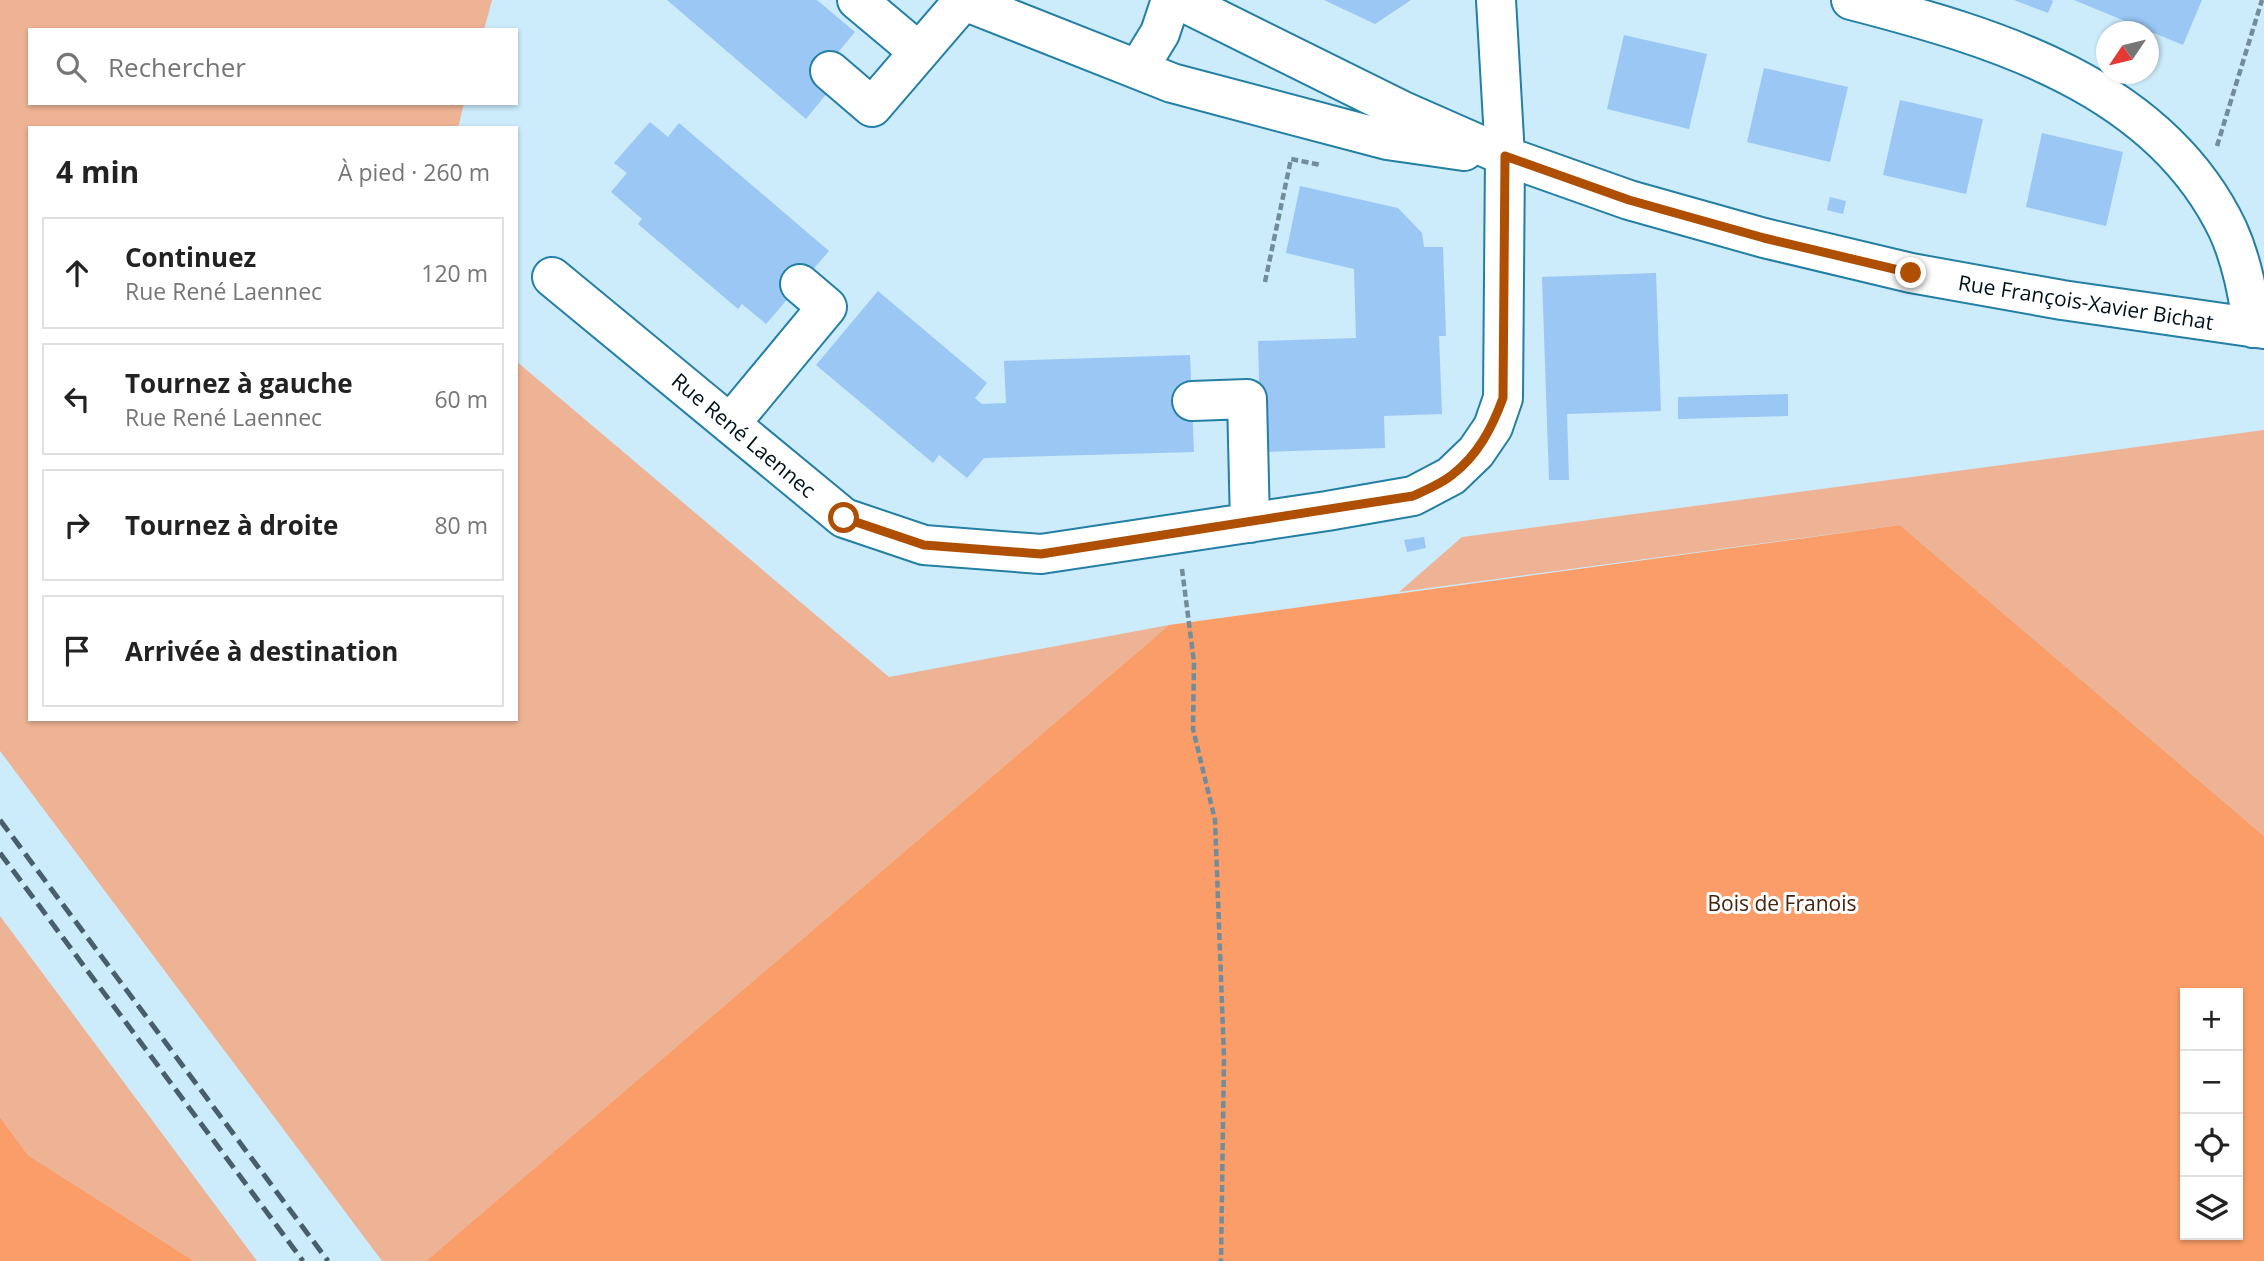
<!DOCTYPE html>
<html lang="fr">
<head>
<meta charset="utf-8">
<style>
  :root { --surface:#fff; --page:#f2f2f2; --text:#222; --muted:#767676; --line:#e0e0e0 }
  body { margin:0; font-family:"Open Sans",sans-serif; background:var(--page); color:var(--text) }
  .controls { position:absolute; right:21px; bottom:21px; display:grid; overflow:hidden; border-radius:0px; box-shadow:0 2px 5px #0004 }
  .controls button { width:63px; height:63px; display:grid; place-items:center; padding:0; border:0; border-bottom:2px solid var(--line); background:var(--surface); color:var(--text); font:35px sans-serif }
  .compass { position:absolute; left:2096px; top:21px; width:63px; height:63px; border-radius:50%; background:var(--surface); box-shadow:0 2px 5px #0004; rotate:235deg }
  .stop { position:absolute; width:21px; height:21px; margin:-16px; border:5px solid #ae4f03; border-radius:50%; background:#fff }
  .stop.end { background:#ae4f03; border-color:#fff; box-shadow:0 2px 7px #0008 }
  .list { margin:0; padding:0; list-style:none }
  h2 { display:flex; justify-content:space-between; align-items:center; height:91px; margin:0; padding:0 28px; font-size:30px }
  h2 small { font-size:23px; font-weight:400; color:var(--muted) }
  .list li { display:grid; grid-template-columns:46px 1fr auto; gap:21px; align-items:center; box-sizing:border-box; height:112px; margin:0 14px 14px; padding:0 14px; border:2px solid var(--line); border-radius:0px }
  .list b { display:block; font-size:26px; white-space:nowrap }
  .list p { margin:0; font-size:23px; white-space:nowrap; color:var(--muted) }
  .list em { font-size:23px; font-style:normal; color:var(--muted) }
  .icon { flex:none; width:38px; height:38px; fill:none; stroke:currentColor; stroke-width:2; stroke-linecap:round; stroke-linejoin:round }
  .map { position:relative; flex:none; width:2264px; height:1261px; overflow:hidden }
  .search { position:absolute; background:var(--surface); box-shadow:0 2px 5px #0004; left:28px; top:28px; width:490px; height:77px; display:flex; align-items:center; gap:18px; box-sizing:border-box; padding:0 24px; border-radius:0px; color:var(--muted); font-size:26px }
  .panel { position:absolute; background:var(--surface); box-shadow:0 2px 5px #0004; left:28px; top:126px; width:490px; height:595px; border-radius:0px }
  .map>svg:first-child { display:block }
  .green { fill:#eeb395 }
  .forest { fill:#fb9d68; fill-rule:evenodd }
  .building { fill:#9ac7f4 }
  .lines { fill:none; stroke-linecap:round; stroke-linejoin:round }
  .minor-casing { stroke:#237fa3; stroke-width:42 }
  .path { stroke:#738c99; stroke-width:4.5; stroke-dasharray:7 3.5; stroke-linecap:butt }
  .minor { stroke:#fff; stroke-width:38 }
  .rail { stroke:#485e6a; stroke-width:5; stroke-dasharray:14 7; stroke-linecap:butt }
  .route { stroke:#ae4f03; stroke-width:9 }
  .labels { text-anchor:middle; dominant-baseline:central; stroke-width:6; stroke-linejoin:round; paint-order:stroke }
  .street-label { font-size:21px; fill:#00111b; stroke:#fff }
  .park-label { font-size:21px; fill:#48230d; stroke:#fff }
</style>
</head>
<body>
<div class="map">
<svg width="2264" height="1261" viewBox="0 0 2264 1261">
  <rect width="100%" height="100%" fill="#ccebfb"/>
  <path class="green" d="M0 0H492L484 30H30V103H464L458 128H30V719H516V361L889 677 1169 625 426 1261H382L0 751Z
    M2264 430V836L1900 525 1399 592 1462 537Z
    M0 916 257 1261H194L28 1155 0 1117Z"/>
  <path class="forest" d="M1900 525 2264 836V1261H426L1169 625ZM2185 993H2238V1235H2185Z
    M0 1117 28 1155 194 1261H0Z"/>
  <path class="building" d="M667 0H817L855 32 835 56 828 92 806 119Z
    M1324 0H1411L1375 24Z
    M2014 0H2051L2053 1 2048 13Z
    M2074 0H2202L2183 45Z
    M1624 35 1707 54 1689 129 1607 109Z
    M1764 68 1848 87 1830 162 1747 142Z
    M1900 100 1983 119 1966 194 1883 175Z
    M650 122 668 137 679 123 829 251 766 324 742 304 738 309 638 224 642 219 611 192 627 173 614 163Z
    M2042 133 2123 152 2106 226 2026 207Z
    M1300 186 1398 208 1422 233 1424 247H1443L1446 336H1439L1442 414 1384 416 1385 448 1261 452 1258 341 1356 338 1354 269 1286 253Z
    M1830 197 1846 201 1843 214 1827 210Z
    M1656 273 1661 411 1567 414 1569 480H1549L1542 277Z
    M878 291 987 383 975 398 982 404 1006 403 1004 361 1190 355 1194 452 984 458 967 478 939 455 933 463 816 365Z
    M1788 394V416L1678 419V397Z
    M1424 537 1426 548 1407 552 1404 540Z"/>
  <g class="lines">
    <defs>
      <path id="minor" d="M857 0 919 52
        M962 0 1172 83 1387 140 1464 151
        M1179 0 1405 112 1505 156 1629 200 1764 238 1911 273 2062 300 2264 329
        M1851 0C1994 37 2159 85 2228 230 2242 261 2248 295 2253 328
        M1138 69 1160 33 1171 0
        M830 71 872 107 963 1
        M552 277 844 518 924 545 1041 554 1327 511 1413 496 1451 476 1476 452 1493 427 1503 398 1505 156 1496 0
        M1192 401 1247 399 1250 523
        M730 424 827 307 800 284"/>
    </defs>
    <use href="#minor" class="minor-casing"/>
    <path class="path" d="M2217 146 2262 0
      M1265 282 1291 159 1321 165
      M1182 569 1194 662 1193 729 1215 820 1224 1057 1221 1261"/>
    <use href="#minor" class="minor"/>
    <path class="rail" d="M0 820 328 1261
      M0 853 303 1261"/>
  </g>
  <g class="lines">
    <path class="route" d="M844 518 924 545 1041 554 1413 496C1426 490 1441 484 1452 475 1478 455 1492 428 1503 398L1505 156 1629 200 1764 238 1911 273"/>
  </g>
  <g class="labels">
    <g class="street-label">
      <text transform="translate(2086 302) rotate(9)">Rue François-Xavier Bichat</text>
      <text transform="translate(744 435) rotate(40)">Rue René Laennec</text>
    </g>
    <g class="park-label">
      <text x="1782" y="903">Bois de Franois</text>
    </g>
  </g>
</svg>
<div class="controls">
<button>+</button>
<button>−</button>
<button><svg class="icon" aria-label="locate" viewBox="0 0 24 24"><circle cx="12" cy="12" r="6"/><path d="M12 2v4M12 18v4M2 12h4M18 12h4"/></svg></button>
<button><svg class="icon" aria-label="layers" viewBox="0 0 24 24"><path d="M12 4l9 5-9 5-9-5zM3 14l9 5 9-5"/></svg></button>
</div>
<svg class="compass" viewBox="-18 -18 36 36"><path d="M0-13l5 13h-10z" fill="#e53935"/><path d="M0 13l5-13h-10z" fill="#767676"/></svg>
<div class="stop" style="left:844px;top:518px"></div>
<div class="stop end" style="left:1911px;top:273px"></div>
<div class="search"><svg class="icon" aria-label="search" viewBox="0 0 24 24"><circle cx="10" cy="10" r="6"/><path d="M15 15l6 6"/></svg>Rechercher</div>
<section class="panel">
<h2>4 min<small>À pied · 260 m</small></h2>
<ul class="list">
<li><svg class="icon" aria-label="ahead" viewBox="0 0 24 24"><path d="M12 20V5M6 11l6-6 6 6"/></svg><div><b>Continuez</b><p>Rue René Laennec</p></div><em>120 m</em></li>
<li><svg class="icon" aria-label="left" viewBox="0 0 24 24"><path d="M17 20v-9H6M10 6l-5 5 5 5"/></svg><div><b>Tournez à gauche</b><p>Rue René Laennec</p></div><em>60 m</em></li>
<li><svg class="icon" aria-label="right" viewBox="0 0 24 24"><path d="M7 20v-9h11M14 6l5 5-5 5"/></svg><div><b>Tournez à droite</b></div><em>80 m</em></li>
<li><svg class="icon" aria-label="arrive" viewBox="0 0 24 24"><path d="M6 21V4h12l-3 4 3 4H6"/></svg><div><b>Arrivée à destination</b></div></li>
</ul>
</section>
</div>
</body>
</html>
